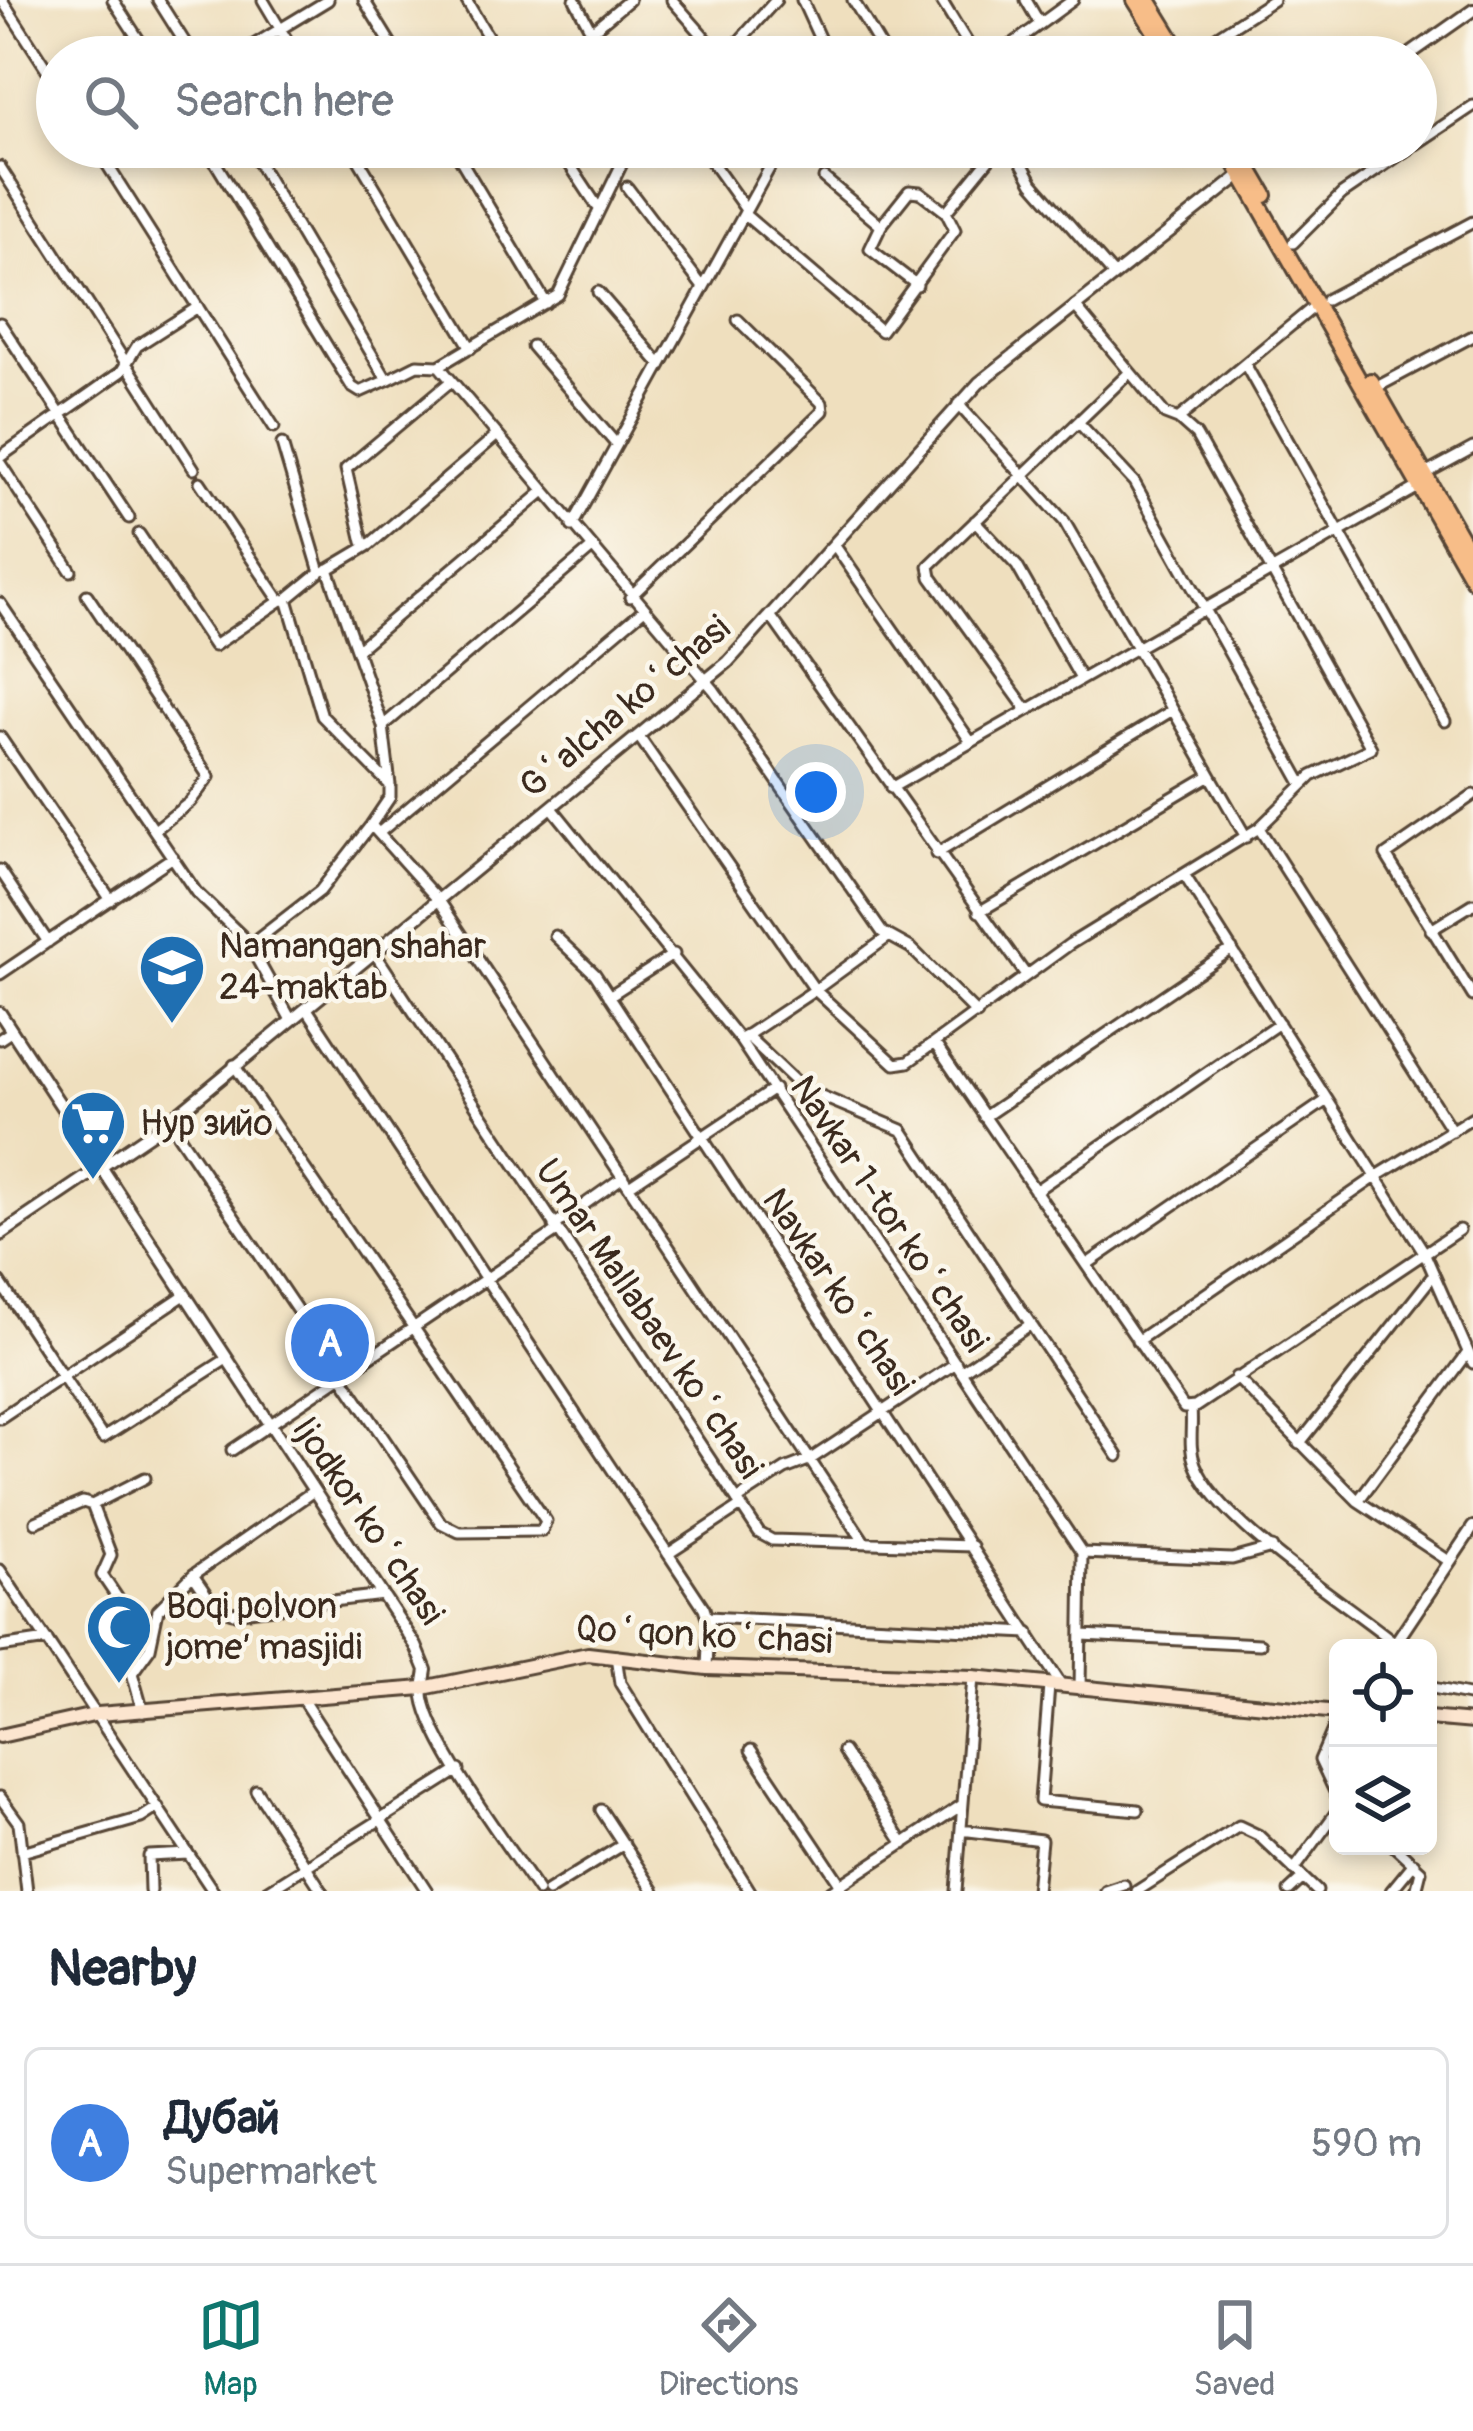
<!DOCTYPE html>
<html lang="en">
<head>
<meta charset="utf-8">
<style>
  :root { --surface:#fff; --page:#f2f2f3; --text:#1f2937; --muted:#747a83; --line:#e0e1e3; --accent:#0f766e }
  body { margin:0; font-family:Pangolin,sans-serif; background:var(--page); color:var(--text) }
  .controls { position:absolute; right:36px; bottom:36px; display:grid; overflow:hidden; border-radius:18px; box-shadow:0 6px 18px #0003 }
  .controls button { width:108px; height:108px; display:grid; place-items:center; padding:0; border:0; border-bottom:3px solid var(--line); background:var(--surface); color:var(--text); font:60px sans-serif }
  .you { position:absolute; left:816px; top:792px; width:42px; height:42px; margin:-30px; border:9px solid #fff; border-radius:50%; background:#1a73e8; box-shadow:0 0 0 18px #1a73e833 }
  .badge { display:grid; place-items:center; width:78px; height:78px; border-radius:50%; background:var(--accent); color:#fff; font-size:39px; font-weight:700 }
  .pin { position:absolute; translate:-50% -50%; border:6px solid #fff; box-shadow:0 3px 12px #0006 }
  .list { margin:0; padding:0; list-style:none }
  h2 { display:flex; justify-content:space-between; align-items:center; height:156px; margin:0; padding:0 48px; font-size:51px }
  h2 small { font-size:39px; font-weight:400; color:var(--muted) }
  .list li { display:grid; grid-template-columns:78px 1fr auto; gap:36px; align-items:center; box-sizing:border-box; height:192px; margin:0 24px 24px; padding:0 24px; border:3px solid var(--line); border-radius:18px }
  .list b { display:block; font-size:45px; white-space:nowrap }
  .list p { margin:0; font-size:39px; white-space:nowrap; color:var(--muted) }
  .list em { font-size:39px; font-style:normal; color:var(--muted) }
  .icon { flex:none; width:66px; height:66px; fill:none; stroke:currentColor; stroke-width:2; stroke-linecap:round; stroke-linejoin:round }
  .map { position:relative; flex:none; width:1473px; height:1891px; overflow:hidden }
  .search { position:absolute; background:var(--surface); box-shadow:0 6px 18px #0003; left:36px; right:36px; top:36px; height:132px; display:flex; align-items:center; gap:30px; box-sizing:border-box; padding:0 42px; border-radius:66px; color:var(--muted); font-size:45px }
  .sheet { height:372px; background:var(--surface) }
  nav { display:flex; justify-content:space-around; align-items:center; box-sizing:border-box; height:168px; border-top:3px solid var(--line); background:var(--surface); font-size:33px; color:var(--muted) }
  nav a { display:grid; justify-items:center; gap:6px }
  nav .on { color:var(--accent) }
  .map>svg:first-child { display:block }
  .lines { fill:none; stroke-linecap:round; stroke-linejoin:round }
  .minor-casing { stroke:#564536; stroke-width:15 }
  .tertiary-casing { stroke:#564536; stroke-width:16 }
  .secondary-casing { stroke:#564536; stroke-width:18 }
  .trunk-casing { stroke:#564536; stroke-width:20 }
  .minor { stroke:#fff; stroke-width:9 }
  .tertiary { stroke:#fff; stroke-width:10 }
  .secondary { stroke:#fce5cf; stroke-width:12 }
  .trunk { stroke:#f7bd88; stroke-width:14 }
  .labels { text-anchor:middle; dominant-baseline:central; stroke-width:9; stroke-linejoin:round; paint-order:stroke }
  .street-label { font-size:36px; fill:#3b2a1e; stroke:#fbf7ec }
  .poi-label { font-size:36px; fill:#3b2a1e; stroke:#fbf7ec; text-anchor:start }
</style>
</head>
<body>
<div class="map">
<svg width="1473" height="1891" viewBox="0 0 1473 1891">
  <rect width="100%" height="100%" fill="#fbf7ec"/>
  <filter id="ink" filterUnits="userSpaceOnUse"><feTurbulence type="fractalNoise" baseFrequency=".00833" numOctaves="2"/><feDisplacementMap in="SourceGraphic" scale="24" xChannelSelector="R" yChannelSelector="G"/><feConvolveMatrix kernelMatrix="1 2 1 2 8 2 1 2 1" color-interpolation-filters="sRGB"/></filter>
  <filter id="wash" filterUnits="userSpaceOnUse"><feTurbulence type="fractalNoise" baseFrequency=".004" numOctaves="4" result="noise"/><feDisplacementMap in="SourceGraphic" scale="48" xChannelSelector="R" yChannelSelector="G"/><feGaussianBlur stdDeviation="2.7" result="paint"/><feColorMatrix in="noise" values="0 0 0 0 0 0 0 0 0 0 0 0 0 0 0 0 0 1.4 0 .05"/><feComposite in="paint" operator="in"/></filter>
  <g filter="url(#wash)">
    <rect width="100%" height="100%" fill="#efdfbe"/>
  </g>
  <g filter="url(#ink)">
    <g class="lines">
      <defs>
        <path id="minor" d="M2 0 57 85
          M113 0 150 57
          M158 0 194 57
          M263 0 297 57
          M364 0 399 57
          M466 0 500 57
          M575 0 605 57
          M672 0 722 57
          M802 0 828 57
          M853 0 887 57
          M941 0 976 57
          M1026 0 1040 24
          M594 29 629 0
          M234 57 328 0
          M580 57 598 42
          M725 57 776 0
          M995 57 1073 0
          M1185 57 1273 0
          M1416 144 1473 106
          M96 147 274 427
          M206 147 352 387 360 392 387 380
          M249 147 387 380 417 365 439 366
          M351 147 471 348
          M453 147 546 303
          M558 147 597 206
          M701 147 746 210
          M1013 147 1033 183 1112 273
          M902 154 907 147
          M461 160 475 147
          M0 167 194 469
          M824 178 881 226 909 191 920 192 946 212
          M627 187 702 286
          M744 214 881 331 955 230 946 212 999 147
          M881 226 870 249 917 285
          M1293 243 1342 194 1411 147
          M598 292 661 365
          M1326 300 1473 222
          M1075 306 1165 414 1178 419 1317 304
          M0 323 129 518
          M532 346 616 444
          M1245 364 1445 721
          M439 366 714 690 882 932 911 948 977 1014
          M439 366 558 295 630 147
          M450 382 346 469 363 542 369 545 496 436
          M1375 388 1473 336
          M958 404 1064 521 1246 837
          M1178 419 1196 435 1371 748 1312 776 1259 828
          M1078 422 1134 482 1303 785
          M282 444 320 572 287 599
          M0 457 121 372 137 346 198 307
          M0 463 71 571
          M1425 474 1473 448
          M200 482 280 601 287 599 322 716 390 785V797L371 825 440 902 865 1543
          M975 521 1017 566 1081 679
          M572 526 781 147
          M139 534 214 646 280 601
          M835 546 971 742
          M328 569 383 726 390 785
          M327 570 369 545
          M87 595 209 777 190 802 156 829
          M630 597 823 411 822 403 738 320
          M0 603 196 892 247 941 291 1020
          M772 618 1026 975
          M359 648 543 492
          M1027 710 931 577 929 566 1130 372
          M383 726 591 549
          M0 737 111 900
          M639 737 815 990 888 937
          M891 788 1420 486
          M1473 795 1386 855 1473 996
          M553 809 740 1040 1082 1553 1080 1689
          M380 832 642 611
          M936 854 1171 711
          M0 870 48 942
          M1185 876 1424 1252 1473 1363
          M979 912 1209 776
          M1431 930 1473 904
          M555 936 595 974 1062 1686
          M249 946 320 891 371 825
          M376 955 759 1533 772 1540 972 1546
          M0 974 173 857
          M609 996 674 954
          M307 1009 704 1608 709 1624 707 1668
          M746 1035 802 1088 902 1130 1118 1456
          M0 1039 12 1031
          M740 1040 815 990 895 1064 908 1062 1070 944 1259 828 1452 1131
          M935 1044 1184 1408 1195 1407 1459 1230
          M984 1117 1232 949
          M169 1121 441 1523 459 1532 542 1531 546 1521 234 1065
          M629 1186 774 1089
          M1035 1191 1279 1023
          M554 1226 623 1177
          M1086 1265 1327 1100
          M0 1282 103 1438 225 1360
          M1137 1341 1377 1176 1473 1117
          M962 1371 1031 1324
          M1236 1377 1358 1501 1449 1561
          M1191 1409C1193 1428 1188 1445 1195 1464 1217 1522 1344 1601 1395 1643
          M0 1418 183 1296
          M1299 1444 1431 1278
          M232 1450 557 1231
          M145 1478 92 1505 111 1555 102 1575 133 1621H153
          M312 1492 193 1575 215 1607 232 1613 383 1595
          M737 1500 785 1469 811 1459 956 1363
          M1358 1501 1467 1354
          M36 1522 83 1502 92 1505
          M1082 1553 1232 1559 1272 1548
          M668 1554 741 1506
          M0 1570 213 1891
          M708 1617 1029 1633
          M1082 1635 1260 1644
          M0 1647 47 1640
          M616 1656 620 1683 750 1891
          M1049 1686 1040 1801 1138 1810
          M1428 1687 1473 1696
          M423 1688C419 1730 512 1851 538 1891
          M302 1699 427 1891
          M143 1712 132 1673 150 1648 158 1610 193 1575
          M1338 1718 1320 1760 1338 1798
          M751 1750 841 1885
          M843 1751 904 1844
          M256 1790 322 1891
          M0 1797 19 1823 27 1891
          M601 1810 654 1891
          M961 1830 1041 1840 1036 1891
          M1394 1846 1421 1871 1416 1891
          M22 1852 141 1818 158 1807
          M1294 1870 1338 1810
          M150 1891 149 1856 188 1854
          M267 1891 459 1770
          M548 1891 624 1844
          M831 1891 962 1805
          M956 1891 973 1677
          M1106 1891 1124 1885
          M1137 1891 1239 1826 1258 1835 1317 1891
          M1289 1891 1303 1878
          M1391 1891 1414 1863"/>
        <path id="tertiary" d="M1406 57 1473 10
          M0 1013 416 1646 426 1670 423 1688
          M0 1235 169 1121 728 662 979 383 1276 147
          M1392 1648 1473 1527"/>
        <path id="secondary" d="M1428 1718 1473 1722
          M0 1736 98 1714 423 1688 588 1654 707 1668 973 1677 1338 1712"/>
        <path id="trunk" d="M1135 0 1171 57
          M1148 0 1183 57
          M1226 147 1473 580
          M1237 147 1265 195
          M1371 381 1473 559"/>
      </defs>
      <use href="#minor" class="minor-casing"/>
      <use href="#tertiary" class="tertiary-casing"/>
      <use href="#secondary" class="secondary-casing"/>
      <use href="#trunk" class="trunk-casing"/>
      <use href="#minor" class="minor"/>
      <use href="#tertiary" class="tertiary"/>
      <use href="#secondary" class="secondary"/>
      <use href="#trunk" class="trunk"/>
    </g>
  </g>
  <defs>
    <symbol id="school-pin" viewBox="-11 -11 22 30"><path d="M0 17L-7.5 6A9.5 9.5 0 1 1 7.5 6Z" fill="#1f6fb2" stroke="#fbf7ec"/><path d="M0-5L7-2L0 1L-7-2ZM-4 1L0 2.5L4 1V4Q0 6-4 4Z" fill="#fff"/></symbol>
    <symbol id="supermarket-pin" viewBox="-11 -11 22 30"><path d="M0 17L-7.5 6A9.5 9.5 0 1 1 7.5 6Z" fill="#1f6fb2" stroke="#fbf7ec"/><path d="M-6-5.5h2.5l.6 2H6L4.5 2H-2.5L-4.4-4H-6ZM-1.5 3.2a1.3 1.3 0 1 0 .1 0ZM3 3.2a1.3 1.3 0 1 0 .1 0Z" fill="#fff"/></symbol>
    <symbol id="mosque-pin" viewBox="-11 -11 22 30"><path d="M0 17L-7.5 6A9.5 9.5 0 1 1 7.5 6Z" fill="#1f6fb2" stroke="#fbf7ec"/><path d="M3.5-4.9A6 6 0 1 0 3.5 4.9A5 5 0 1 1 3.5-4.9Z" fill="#fff"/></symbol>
  </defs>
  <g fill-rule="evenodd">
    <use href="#school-pin" x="134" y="929" width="76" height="104"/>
    <use href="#supermarket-pin" x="55" y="1085" width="76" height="104"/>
    <use href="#mosque-pin" x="81" y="1589" width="76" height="104"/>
  </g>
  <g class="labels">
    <g class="street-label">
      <text transform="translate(625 707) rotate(-40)">Gʻalcha koʻchasi</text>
      <text transform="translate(889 1214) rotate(56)">Navkar 1-tor koʻchasi</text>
      <text transform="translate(838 1292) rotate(56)">Navkar koʻchasi</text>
      <text transform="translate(649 1319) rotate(56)">Umar Mallabaev koʻchasi</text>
      <text transform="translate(368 1521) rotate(56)">Ijodkor koʻchasi</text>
      <text transform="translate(704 1635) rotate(3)">Qoʻqon koʻchasi</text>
    </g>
    <g class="poi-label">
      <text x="219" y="946">Namangan shahar<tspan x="219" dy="41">24-maktab</tspan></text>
      <text x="140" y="1123">Нур зийо</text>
      <text x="166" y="1606">Boqi polvon<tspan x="166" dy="41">jome’ masjidi</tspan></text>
    </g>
  </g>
</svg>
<div class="controls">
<button><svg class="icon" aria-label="locate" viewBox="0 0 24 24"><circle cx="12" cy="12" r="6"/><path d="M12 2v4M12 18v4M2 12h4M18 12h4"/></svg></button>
<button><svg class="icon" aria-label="layers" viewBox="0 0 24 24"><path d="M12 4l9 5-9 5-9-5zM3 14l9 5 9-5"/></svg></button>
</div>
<div class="you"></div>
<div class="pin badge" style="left:330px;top:1343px;background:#3f7fe0">A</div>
<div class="search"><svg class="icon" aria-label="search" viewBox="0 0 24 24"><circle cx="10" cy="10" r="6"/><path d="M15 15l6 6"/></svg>Search here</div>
</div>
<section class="sheet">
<h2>Nearby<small></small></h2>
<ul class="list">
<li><span class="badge" style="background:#3f7fe0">A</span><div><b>Дубай</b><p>Supermarket</p></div><em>590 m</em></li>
</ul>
</section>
<nav>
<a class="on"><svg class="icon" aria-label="map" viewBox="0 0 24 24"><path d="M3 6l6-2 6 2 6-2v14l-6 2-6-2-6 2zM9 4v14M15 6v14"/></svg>Map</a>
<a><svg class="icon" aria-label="directions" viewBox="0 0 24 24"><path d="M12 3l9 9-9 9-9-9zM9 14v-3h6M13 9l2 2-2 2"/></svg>Directions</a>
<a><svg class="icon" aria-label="saved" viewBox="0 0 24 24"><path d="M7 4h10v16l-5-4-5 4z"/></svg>Saved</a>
</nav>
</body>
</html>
